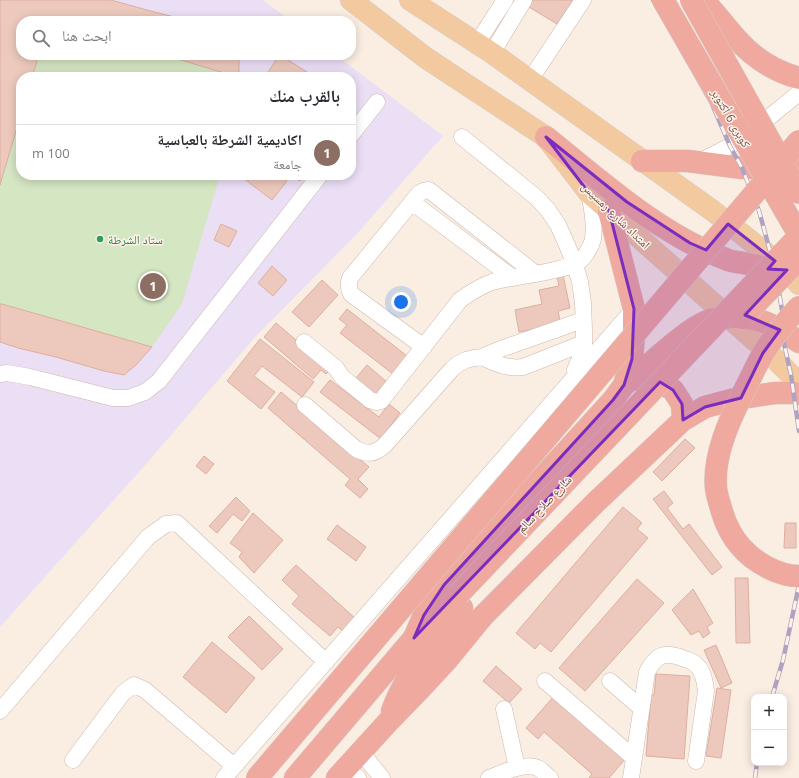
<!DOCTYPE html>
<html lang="ar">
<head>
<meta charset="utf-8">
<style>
  :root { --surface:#fff; --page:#f7f7f7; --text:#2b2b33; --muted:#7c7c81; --line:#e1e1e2; --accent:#da5e52 }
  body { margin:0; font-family:"Open Sans","Noto Naskh Arabic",sans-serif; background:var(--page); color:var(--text); direction:rtl }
  .controls { position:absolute; right:12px; bottom:12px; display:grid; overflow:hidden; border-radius:8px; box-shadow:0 2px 10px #0003 }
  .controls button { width:36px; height:36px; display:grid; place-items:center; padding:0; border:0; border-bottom:1px solid var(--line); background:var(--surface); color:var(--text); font:20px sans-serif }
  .you { position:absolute; left:401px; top:302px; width:14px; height:14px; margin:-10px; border:3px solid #fff; border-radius:50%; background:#1a73e8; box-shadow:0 0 0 6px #1a73e833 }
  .badge { display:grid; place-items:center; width:26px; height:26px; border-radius:50%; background:var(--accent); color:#fff; font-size:13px; font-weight:700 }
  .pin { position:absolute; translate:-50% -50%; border:2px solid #fff; box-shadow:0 1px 4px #0006 }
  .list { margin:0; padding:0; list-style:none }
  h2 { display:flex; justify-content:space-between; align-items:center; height:52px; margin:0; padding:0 16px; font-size:17px }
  h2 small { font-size:13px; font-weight:400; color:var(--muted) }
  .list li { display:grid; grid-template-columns:26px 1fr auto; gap:12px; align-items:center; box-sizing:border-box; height:56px; padding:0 16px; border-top:1px solid var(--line) }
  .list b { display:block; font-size:15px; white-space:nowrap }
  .list p { margin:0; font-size:13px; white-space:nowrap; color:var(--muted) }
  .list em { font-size:13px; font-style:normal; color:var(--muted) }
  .icon { flex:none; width:22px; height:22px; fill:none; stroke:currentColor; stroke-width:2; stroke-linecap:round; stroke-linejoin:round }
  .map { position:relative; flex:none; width:799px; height:778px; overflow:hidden; direction:ltr }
  .search { position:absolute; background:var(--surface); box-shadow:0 2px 10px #0003; left:16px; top:16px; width:340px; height:44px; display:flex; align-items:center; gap:10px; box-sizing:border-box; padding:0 14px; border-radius:16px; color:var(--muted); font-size:15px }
  .panel { position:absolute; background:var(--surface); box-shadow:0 2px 10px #0003; left:16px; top:72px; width:340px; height:108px; border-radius:16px; direction:rtl }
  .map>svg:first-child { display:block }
  .education { fill:#ebdff6; fill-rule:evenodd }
  .green { fill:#d5e6c3 }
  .building { fill:#edc9bd; stroke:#deae9f }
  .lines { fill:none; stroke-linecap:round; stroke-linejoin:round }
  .minor-casing { stroke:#ccb7ad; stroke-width:17 }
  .major-casing { stroke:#d7cfcd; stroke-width:22 }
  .highway-casing { stroke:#d7cfcd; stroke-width:23 }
  .minor { stroke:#fff; stroke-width:16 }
  .major { stroke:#f3c9a0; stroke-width:21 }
  .highway { stroke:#efa99e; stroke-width:22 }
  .rail-casing { stroke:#afa3c1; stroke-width:4.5 }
  .rail { stroke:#fdf2e8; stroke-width:3; stroke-dasharray:9; stroke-linecap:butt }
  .highway-bridge-casing { stroke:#d7cfcd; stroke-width:23; stroke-linecap:butt }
  .highway-bridge { stroke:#efa99e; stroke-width:22 }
  .marked { fill:#7b2cbf; fill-opacity:0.2; stroke:#7b2cbf; stroke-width:3; stroke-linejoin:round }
  .leisure-dot { fill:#2e9e5b; stroke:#fdf2e8; stroke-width:1.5 }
  .labels { text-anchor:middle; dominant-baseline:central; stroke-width:3; stroke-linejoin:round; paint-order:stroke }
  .street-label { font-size:12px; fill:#6f534b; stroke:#fdf2e8 }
  .leisure-label { font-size:12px; fill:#27864d; stroke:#fdf2e8; text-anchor:start }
</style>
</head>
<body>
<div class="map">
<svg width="799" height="778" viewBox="0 0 799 778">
  <rect width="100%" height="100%" fill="#faeee2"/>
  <path class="education" d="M0 0H263L291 21H21V55H336L443 136 355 236 256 336 147 463 0 627ZM21 77H351V175H21Z"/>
  <path class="green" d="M0 0H111L147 10 190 21H21V55H239V77H21V175H220L182 304 152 347 136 365 124 375 104 371 0 342Z"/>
  <path class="building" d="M0 0H111L147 10 190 21H21V55H39L32 77H21V114L0 185Z
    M526 0H573L557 24 524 4Z
    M165 55H239V77H237Z
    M279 55H280L315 77H265Z
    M246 175H279L287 181 272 200 243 178Z
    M290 175H304L300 181Z
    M221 224 237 231 229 247 214 240Z
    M272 266 287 280 273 296 258 283Z
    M562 270 570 308 558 311 561 325 535 329 519 332 515 310 542 304 539 290 559 286 556 271Z
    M322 280 338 295 309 327 292 312Z
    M0 304H2L152 347 136 365 124 375 104 371 56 357 18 348 0 342Z
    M347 309 407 356 393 374 340 333 347 325 339 319Z
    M276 323 330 369 326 374 321 370 313 379 264 337Z
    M260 339 314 382 302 397 262 366 254 376 275 392 261 409 227 381Z
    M367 365 388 383 377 396 356 378Z
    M330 380 379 417 389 404 400 413 381 439 320 392Z
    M281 392 369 467 358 479 368 489 360 498 345 485 350 479 268 408Z
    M685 439 695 448 662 481 653 472Z
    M204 456 214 464 206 474 196 466Z
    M664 491 673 503 667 508 683 529 689 524 722 567 712 575 653 499Z
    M236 497 250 511 242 521 233 514 217 533 209 526Z
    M623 507 642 523 637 529 648 538 551 652 540 643 535 649 516 633Z
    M253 513 283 540 254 573 239 557 242 552 230 543Z
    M785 523H796V548H784Z
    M337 525 366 547 356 561 327 539Z
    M296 565 356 619 344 632 338 627 330 636 292 604 299 596 282 580Z
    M735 578H748L750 643H736Z
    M637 579 664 603 585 691 559 668Z
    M693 589 713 623 707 627 710 633 703 638 699 631 691 635 672 610Z
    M249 616 283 649 262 670 228 637Z
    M212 642 255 678 226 713 183 677Z
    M716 645 732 683 721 688 704 650Z
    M496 666 522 689 509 703 483 681Z
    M656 674 690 676 684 759 646 756 651 695H654Z
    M717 688 731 690 721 758 706 756Z
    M555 695 627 757 609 778H589L592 774 544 732 538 739 526 728Z"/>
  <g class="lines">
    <defs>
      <path id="minor" d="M477 43 505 0
        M492 53 524 0
        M530 80 583 0
        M351 135 377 102
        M462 137 537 198 548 210 558 225 567 245 575 265 580 282 583 303 584 329V343L582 354 575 370
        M699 162 730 146 751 132 799 93
        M412 202 513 278
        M304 342 336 368 342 377 370 400 377 402 381 401 460 300C470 293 480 286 492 282 514 276 537 275 559 269 563 268 569 267 574 265 582 262 591 248 593 239 595 223 592 208 589 193
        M424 347 351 294C348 288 348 284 350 278L412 202C417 196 420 190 429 190L536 274
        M482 357C497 364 507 369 523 367L584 343
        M0 374 7 373 30 377 113 398H128L145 392 159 381 320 175
        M305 405 356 449C368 455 374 454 384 446L452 369 458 364 466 360 474 358 482 357 498 350 583 320
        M545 681 634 758
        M610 681 641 708
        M504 709 517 768
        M0 711 148 537 166 524 177 523 326 662
        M361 752 382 778
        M73 760 123 693 134 685 145 690 234 766
        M346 768 358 778
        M224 778 634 309
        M489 778C502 773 524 762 538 768 542 770 546 775 550 778
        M631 778 647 672C656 655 664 651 682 658 686 659 691 661 694 663 703 669 705 681 706 691L696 761"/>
      <path id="major" d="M351 0 426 58 546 137 589 193 770 354 799 383
        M410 0 492 53 713 211 787 270 799 284"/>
      <path id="highway" d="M703 0C715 12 724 25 735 37 752 57 774 71 799 78
        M546 137C603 183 659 234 728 260 733 262 738 262 743 263 757 266 771 269 785 270
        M642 161H688L742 168H770L787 166 799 162
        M641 381 643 380 659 382 673 390 682 404 683 420
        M624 385C637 375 650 364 662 353 677 341 692 327 710 320 718 318 727 317 735 317 760 317 779 327 799 342
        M414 638 424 615 432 600 444 585 613 400 624 385 632 359 634 334V309L609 211
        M392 711C406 671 436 641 462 608
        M295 778 414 638 458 595
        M337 778 388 722 420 689 446 661 483 616 596 502 683 420 705 407 735 399 775 393H794L799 394"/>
    </defs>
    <use href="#minor" class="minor-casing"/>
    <use href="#major" class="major-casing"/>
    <use href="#highway" class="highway-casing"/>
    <use href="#minor" class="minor"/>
    <use href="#major" class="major"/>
    <use href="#highway" class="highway"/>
    <defs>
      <path id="rail" d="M653 0 712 104 730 146 742 168 759 211 775 269 786 333 783 339 791 375 799 431
        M772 697 783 660 799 585
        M755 778 757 763"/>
    </defs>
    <use href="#rail" class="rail-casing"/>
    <use href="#rail" class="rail"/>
    <defs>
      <path id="highway-bridge" d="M663 0 799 235
        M691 0 799 193
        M799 307C786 321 774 336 764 352 756 365 750 380 743 393 729 421 713 456 716 488 717 497 720 504 722 512 726 525 732 537 741 547 754 562 778 576 799 576
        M742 318 799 259
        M458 595 799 236
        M257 778 799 141"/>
    </defs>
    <use href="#highway-bridge" class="highway-bridge-casing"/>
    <use href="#highway-bridge" class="highway-bridge"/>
  </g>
  <path class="marked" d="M546 137 627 202 690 243 706 250 728 224 775 261 768 269 787 270 745 315 780 330 763 353 741 398 705 407 683 420 682 404 673 390 660 382 414 638 424 615 444 585 613 400 624 385 632 359 634 309 609 211 589 193Z"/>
  <circle class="leisure-dot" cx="100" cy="239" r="4"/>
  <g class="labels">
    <g class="street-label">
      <text transform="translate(731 118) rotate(60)">كوبرى 6 أكتوبر</text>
      <text transform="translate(616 215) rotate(44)">امتداد شارع رمسيس</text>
      <text transform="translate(544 504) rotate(-47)">شارع صلاح سالم</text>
    </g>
    <g class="leisure-label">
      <text x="108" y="239">ستاد الشرطة</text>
    </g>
  </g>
</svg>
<div class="controls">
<button>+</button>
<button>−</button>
</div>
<div class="you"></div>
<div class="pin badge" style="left:153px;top:286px;background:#8d6e63">1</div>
<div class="search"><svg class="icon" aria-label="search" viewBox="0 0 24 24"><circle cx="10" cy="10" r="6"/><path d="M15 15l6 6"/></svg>ابحث هنا</div>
<section class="panel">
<h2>بالقرب منك<small></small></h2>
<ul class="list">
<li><span class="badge" style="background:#8d6e63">1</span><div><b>اكاديمية الشرطة بالعباسية</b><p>جامعة</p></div><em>100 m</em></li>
</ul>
</section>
</div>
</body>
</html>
